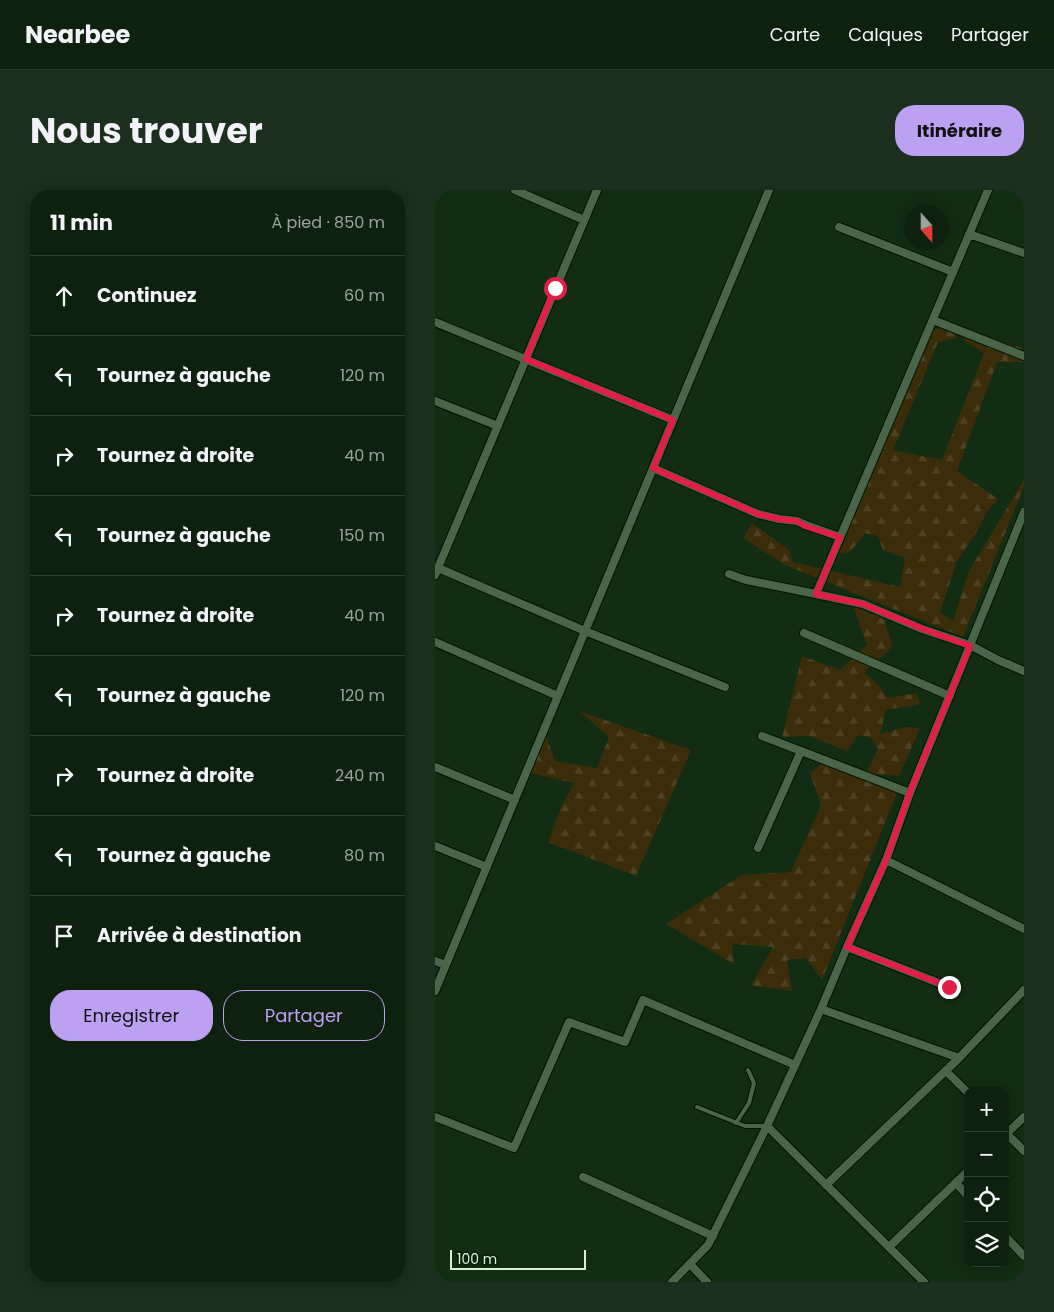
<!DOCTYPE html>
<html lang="fr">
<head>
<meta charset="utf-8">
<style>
  :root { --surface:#0e210f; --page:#1c2e1d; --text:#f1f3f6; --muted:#9ba39e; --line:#2e3e2f; --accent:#bca0f2 }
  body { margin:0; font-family:Poppins,sans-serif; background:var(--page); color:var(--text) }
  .controls { position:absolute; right:15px; bottom:15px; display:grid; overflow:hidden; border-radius:10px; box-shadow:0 2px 12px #0003 }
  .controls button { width:45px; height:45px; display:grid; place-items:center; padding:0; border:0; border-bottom:1px solid var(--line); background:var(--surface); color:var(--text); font:25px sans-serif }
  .compass { position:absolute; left:469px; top:15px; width:45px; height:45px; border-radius:50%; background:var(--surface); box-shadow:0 2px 12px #0003; rotate:159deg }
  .scale { position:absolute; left:15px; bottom:12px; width:136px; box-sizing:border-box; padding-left:5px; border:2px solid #deeddd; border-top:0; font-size:14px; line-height:18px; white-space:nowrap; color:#deeddd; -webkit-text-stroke:4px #09220a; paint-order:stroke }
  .stop { position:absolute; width:15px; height:15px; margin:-11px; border:4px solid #e11d48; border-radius:50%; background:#fff }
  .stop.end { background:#e11d48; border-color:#fff; box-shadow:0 1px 5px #0008 }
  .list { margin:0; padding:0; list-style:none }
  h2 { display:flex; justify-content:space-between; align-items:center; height:65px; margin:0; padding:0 20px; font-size:21px }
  h2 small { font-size:16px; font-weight:400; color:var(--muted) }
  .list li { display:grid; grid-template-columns:32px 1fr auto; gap:15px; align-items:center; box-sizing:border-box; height:80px; padding:0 20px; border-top:1px solid var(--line) }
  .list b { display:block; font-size:19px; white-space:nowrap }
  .list em { font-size:16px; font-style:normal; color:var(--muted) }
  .actions { display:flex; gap:10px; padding:15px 20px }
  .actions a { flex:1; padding:11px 0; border:1px solid var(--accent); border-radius:20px; text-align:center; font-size:18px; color:var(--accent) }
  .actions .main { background:var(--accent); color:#111 }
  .icon { flex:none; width:28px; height:28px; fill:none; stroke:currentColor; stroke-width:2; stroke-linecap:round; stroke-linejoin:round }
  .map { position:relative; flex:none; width:589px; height:1092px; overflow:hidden; border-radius:20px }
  header { display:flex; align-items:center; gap:30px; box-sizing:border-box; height:70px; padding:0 25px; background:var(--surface); border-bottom:1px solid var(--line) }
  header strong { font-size:24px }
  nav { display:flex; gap:28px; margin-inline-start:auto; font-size:18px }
  .intro { display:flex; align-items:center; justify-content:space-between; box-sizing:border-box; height:120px; padding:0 30px }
  h1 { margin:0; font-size:35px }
  .button { padding:12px 22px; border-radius:20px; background:var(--accent); color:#111; font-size:18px; font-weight:700 }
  main { display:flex; gap:30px; padding:0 30px }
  aside { flex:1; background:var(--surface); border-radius:20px; box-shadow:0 2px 12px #0003 }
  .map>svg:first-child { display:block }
  .forest { fill:url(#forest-firs) }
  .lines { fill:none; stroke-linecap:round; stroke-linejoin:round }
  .service-casing { stroke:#001401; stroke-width:6 }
  .minor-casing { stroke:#001401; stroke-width:10 }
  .service { stroke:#4a654a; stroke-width:4 }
  .minor { stroke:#4a654a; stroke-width:8 }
  .route { stroke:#e11d48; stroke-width:6 }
</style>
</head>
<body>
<header>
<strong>Nearbee</strong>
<nav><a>Carte</a><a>Calques</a><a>Partager</a></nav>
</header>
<div class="intro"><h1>Nous trouver</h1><a class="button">Itinéraire</a></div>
<main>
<aside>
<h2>11 min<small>À pied · 850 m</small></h2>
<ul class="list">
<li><svg class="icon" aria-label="ahead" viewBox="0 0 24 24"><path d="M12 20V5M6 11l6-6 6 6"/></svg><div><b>Continuez</b></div><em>60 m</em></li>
<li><svg class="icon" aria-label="left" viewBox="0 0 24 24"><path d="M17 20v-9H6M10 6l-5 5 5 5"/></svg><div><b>Tournez à gauche</b></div><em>120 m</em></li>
<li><svg class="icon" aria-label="right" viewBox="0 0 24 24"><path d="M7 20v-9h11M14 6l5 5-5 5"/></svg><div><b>Tournez à droite</b></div><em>40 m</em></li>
<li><svg class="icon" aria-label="left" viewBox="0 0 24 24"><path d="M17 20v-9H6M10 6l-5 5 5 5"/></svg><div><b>Tournez à gauche</b></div><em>150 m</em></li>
<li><svg class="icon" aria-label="right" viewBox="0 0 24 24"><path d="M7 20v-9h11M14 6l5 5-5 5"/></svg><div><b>Tournez à droite</b></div><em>40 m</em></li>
<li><svg class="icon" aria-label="left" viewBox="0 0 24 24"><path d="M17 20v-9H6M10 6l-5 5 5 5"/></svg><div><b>Tournez à gauche</b></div><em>120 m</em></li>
<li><svg class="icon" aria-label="right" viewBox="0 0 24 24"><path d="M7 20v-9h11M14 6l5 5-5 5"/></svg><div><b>Tournez à droite</b></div><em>240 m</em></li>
<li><svg class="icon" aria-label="left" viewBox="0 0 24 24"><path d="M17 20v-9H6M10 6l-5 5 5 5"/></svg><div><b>Tournez à gauche</b></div><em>80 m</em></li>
<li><svg class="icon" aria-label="arrive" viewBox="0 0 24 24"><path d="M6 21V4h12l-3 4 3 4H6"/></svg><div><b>Arrivée à destination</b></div></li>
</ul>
<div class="actions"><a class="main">Enregistrer</a><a>Partager</a></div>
</aside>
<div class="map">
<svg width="589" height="1092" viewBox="0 0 589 1092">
  <defs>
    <pattern id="forest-firs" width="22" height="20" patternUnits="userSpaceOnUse" patternTransform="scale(1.25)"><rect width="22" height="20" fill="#3c2d0a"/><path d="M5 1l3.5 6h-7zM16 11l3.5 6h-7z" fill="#4e4222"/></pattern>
  </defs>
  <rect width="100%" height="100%" fill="#132c14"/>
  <path class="forest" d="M521 134V148L503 152 458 260 507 270 549 163 529 150 533 141 587 158 589 164V172H562L522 281 563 309 552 322 542 341 522 371 505 422 518 431 534 381 589 290V296L528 447 350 375 308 348 317 333 354 360 358 372 465 397 470 368 448 360 443 346 430 343 415 362 394 365 496 141Z
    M418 416 449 429 457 455 453 461 429 482 444 496 453 508 481 503 486 514 451 520 445 544 471 537 485 538 464 586 431 583 443 559 435 547 423 545 412 561 374 546 347 547 367 466 405 480 432 455Z
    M144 521 256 560 201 686 113 652 127 615 139 593 95 583 111 545 120 571 162 578 174 547Z
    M390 571 464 598 387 790 371 768 352 770 357 801 316 795 338 757 297 754 299 774 231 734 307 685 356 682 386 615 375 583Z"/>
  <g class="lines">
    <defs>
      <path id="service" d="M262 917 310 936H332
        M301 933 314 913 319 893 313 880"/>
      <path id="minor" d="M80 0 149 30
        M404 37 518 82
        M534 44 589 63
        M498 130 589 166
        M0 132 238 230
        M0 211 63 236
        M218 278 323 324 344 329 362 331 371 335 405 347
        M3 378 150 441 290 497
        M294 384 311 390 381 404 428 414 487 439 535 455 563 470 589 481
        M0 385 162 0
        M381 404 553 0
        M369 443 515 506
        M0 452 123 506
        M327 546 475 603
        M0 577 80 610
        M0 656 52 677
        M323 658 366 561
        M451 670 589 739
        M412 757 514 797
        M0 771 11 775
        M0 801 334 0
        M386 819 524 868
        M511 881 533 903
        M0 927 79 958 134 832 190 852 208 810 360 875
        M332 936 489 1092
        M570 942 589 961
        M570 945 589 927
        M148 987 278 1046
        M521 993 533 1006
        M391 995 524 868 589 800
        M570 1046 589 1066
        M454 1057 533 981
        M255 1074 272 1092
        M237 1092 273 1055 332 936 386 819 412 757 451 670 475 603 589 322"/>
    </defs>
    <use href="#service" class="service-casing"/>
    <use href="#minor" class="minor-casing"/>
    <use href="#service" class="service"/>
    <use href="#minor" class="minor"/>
  </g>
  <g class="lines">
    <path class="route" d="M120 98 91 169 238 230 218 278 323 324 344 329 362 331 370 336 405 347 381 404 428 414 488 439 535 456 475 602 451 670 412 757 514 797"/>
  </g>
</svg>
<div class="controls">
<button>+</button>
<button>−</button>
<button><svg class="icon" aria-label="locate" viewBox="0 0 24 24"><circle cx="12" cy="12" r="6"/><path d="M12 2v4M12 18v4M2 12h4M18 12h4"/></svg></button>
<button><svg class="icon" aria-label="layers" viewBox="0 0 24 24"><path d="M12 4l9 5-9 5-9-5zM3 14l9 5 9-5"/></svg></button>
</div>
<svg class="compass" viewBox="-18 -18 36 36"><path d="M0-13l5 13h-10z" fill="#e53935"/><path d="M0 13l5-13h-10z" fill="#9ba39e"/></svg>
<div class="scale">100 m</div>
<div class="stop" style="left:120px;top:98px"></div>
<div class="stop end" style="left:514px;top:797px"></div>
</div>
</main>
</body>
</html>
